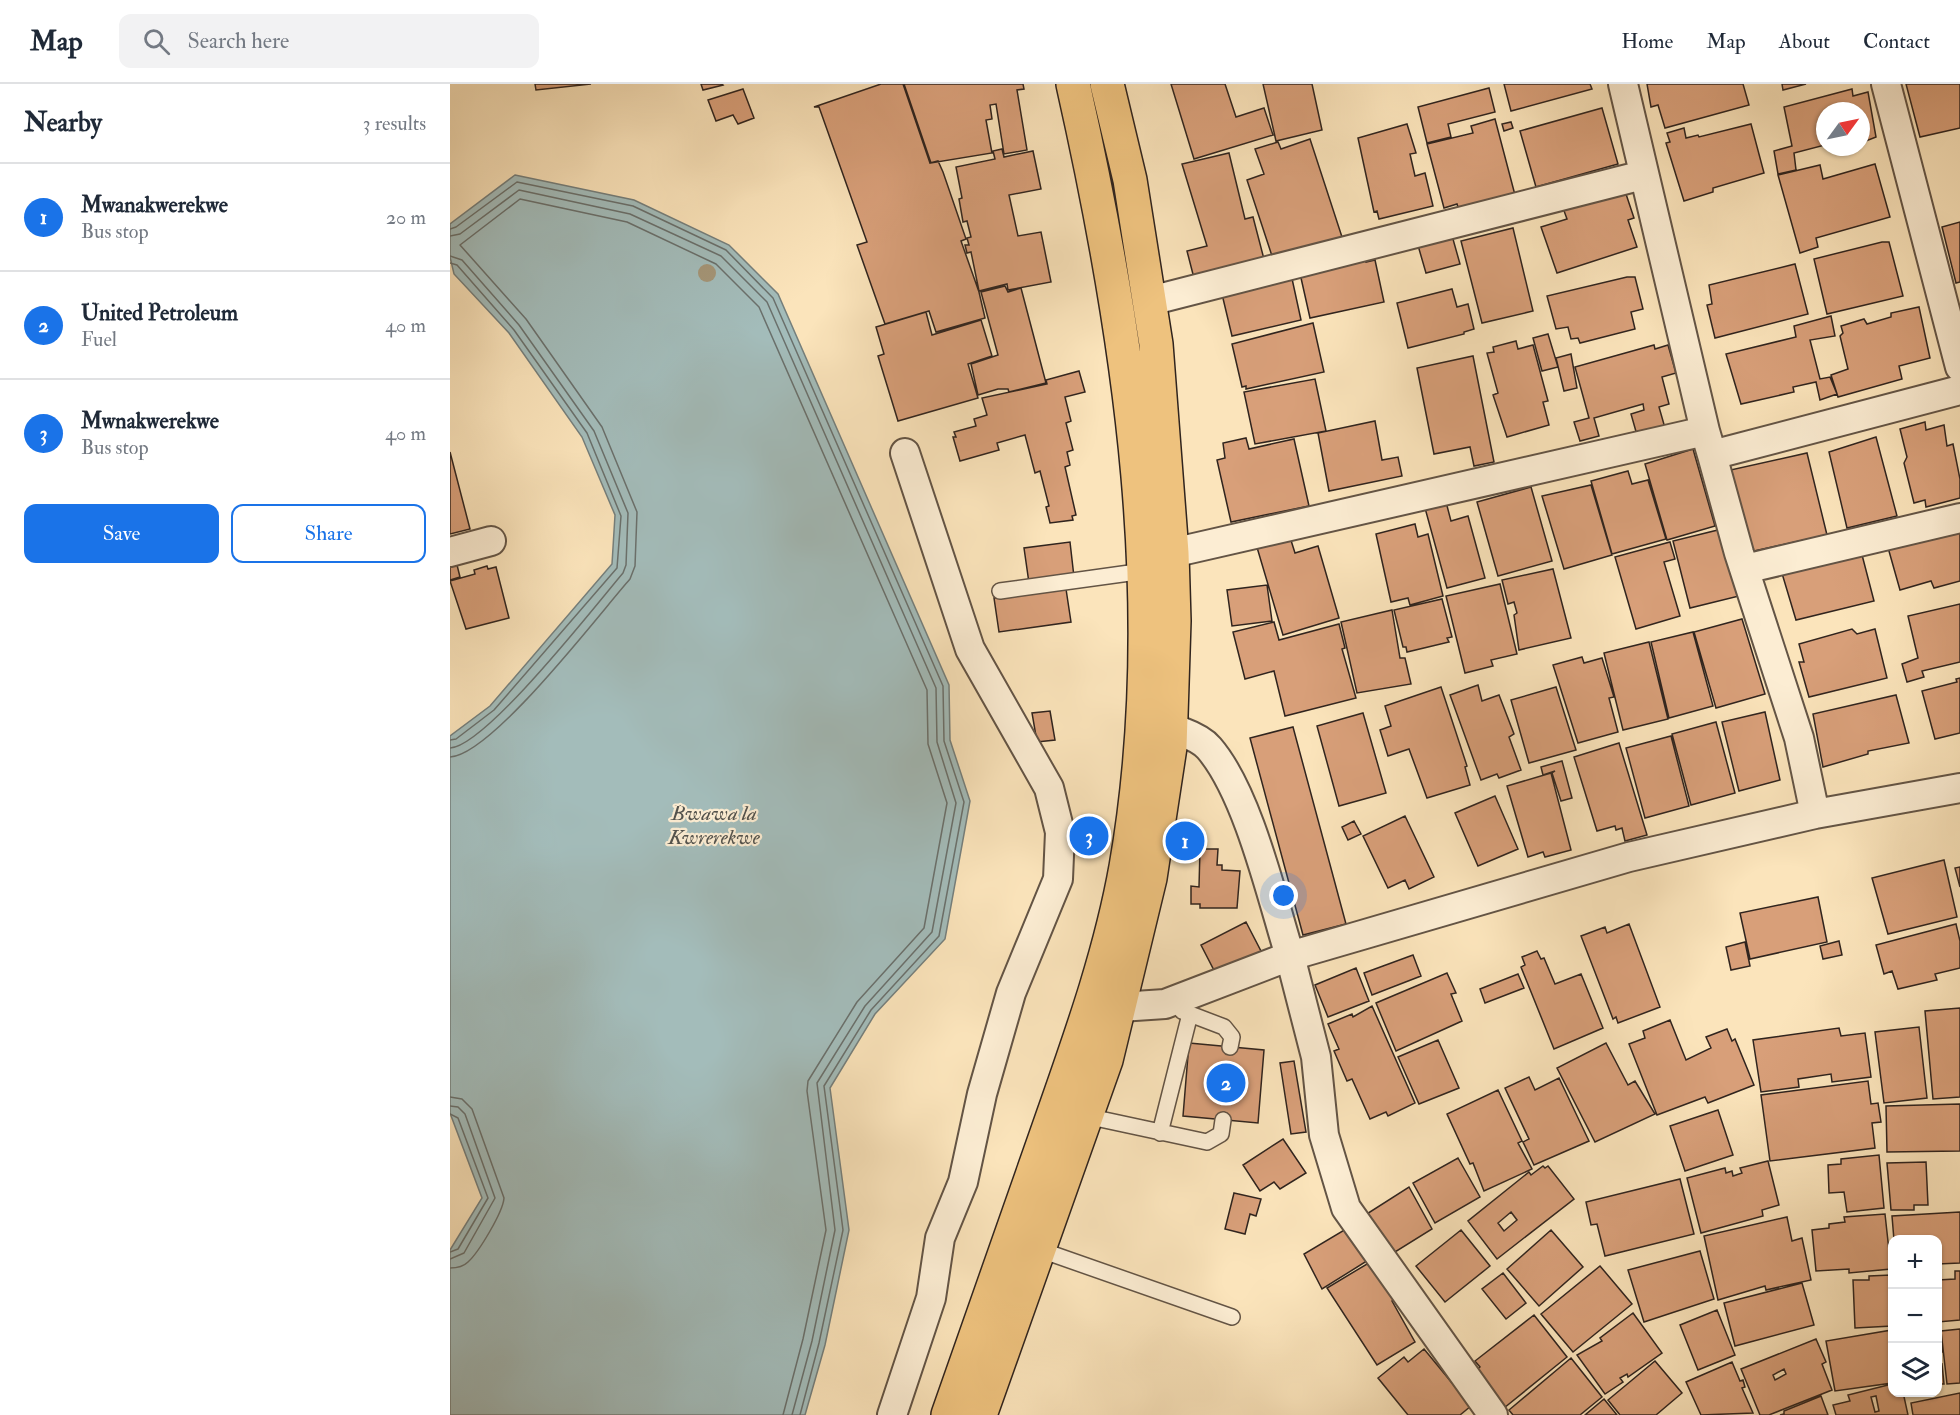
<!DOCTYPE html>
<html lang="en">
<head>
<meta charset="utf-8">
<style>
  :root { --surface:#fff; --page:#f2f2f3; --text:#1f2937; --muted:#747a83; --line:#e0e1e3; --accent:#1a73e8 }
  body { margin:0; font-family:"IM FELL Double Pica",serif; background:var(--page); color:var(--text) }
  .controls { position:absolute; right:18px; bottom:18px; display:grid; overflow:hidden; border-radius:12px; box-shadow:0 2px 4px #0004 }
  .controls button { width:54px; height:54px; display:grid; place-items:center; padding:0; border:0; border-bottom:2px solid var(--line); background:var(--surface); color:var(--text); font:30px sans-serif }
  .compass { position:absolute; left:1366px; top:18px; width:54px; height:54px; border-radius:50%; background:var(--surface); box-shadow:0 2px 4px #0004; rotate:57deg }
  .you { position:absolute; left:834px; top:812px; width:21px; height:21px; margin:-15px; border:4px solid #fff; border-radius:50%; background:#1a73e8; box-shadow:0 0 0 9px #1a73e833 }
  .badge { display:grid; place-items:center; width:39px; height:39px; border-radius:50%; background:var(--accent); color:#fff; font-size:20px; font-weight:700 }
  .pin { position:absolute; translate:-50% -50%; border:3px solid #fff; box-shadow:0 2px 6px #0006 }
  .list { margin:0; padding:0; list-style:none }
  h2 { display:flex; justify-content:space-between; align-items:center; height:78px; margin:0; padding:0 24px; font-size:26px }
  h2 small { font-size:20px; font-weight:400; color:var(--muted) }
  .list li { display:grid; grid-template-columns:39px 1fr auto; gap:18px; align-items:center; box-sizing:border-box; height:108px; padding:0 24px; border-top:2px solid var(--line) }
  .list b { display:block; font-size:22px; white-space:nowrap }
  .list p { margin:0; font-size:20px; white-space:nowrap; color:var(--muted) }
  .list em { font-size:20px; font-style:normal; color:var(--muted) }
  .actions { display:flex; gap:12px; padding:18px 24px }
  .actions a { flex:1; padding:14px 0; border:2px solid var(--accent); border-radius:12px; text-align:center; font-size:21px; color:var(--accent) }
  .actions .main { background:var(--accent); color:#fff }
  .icon { flex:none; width:33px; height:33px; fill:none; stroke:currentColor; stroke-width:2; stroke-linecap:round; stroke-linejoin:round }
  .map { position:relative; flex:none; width:1510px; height:1331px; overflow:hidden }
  header { display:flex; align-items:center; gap:36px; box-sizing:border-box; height:84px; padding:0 30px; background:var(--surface); border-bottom:2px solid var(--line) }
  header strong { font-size:28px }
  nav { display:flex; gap:33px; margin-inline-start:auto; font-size:21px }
  .search { width:420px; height:54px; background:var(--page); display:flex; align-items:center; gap:15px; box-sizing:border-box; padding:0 21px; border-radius:12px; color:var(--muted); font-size:22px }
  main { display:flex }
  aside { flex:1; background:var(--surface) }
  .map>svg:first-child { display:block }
  .water { fill:#a3bcba; stroke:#757f7c; stroke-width:1.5 }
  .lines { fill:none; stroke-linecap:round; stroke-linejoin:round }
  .shore { stroke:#6a706c; stroke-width:1.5 }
  .building { fill:#d89f79; stroke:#30241e; stroke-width:1.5; fill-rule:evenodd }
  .service-casing { stroke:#635445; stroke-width:18 }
  .minor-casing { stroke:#635445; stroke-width:32 }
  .primary-casing { stroke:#30241e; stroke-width:36 }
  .service { stroke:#fcedd3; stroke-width:15 }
  .minor { stroke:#fcedd3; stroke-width:28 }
  .primary { stroke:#eec27e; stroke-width:33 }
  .tree { fill:#a49577 }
  .labels { text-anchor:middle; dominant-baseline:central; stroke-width:4.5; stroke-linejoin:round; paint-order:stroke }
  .water-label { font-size:21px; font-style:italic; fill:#52524d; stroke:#fcedd3 }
</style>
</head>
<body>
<header>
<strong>Map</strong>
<div class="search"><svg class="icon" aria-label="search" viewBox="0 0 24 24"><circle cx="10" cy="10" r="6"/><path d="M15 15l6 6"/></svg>Search here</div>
<nav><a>Home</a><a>Map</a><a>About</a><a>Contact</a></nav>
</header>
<main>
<aside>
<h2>Nearby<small>3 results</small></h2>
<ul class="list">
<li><span class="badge">1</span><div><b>Mwanakwerekwe</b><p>Bus stop</p></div><em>20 m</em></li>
<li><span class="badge">2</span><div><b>United Petroleum</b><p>Fuel</p></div><em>40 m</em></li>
<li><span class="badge">3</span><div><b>Mwnakwerekwe</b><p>Bus stop</p></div><em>40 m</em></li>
</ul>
<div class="actions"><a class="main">Save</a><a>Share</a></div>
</aside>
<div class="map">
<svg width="1510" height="1331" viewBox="0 0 1510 1331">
  <rect width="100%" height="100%" fill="#fbe4bb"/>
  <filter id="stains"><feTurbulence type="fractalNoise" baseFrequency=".00333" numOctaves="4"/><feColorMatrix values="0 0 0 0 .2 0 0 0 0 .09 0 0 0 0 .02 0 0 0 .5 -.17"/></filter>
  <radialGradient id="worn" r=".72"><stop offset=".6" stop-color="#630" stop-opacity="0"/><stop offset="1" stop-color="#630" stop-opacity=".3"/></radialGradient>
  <path class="water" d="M65 91 184 116 279 161 328 210 499 601 500 656 520 717 495 855 425 930 380 1004 399 1146 375 1261 355 1331H0V1166L32 1114 0 1029V652L40 622 162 480 165 431 132 353 59 249 4 190 0 173V140Z"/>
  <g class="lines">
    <path class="shore" d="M0 145 6 143 67 98 183 122 276 166 323 214 493 602 494 657 514 718 489 852 421 926 374 1002 393 1146 369 1259 350 1331
      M0 152 10 150 69 106 180 130 271 172 317 218 486 604 487 658 506 719 482 848 415 922 367 999 385 1146 362 1257 342 1331
      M0 172 12 176 69 241 144 347 178 429 176 481 173 489C145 522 36 662 0 664
      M0 179 7 181 64 246 137 349 171 432 167 484 44 626 6 655 0 656
      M0 673C42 671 149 530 180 495L185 482 187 428 152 343 76 235 10 161 70 115 177 138 266 180 309 223 477 606 478 660 497 719 474 844 407 918 358 997 357 1007 376 1146 353 1255 333 1331
      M0 1013 12 1015 22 1025 54 1114C53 1128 29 1168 18 1178 13 1183 7 1184 0 1184
      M0 1022 8 1023 15 1030 45 1114 14 1169 0 1175
      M0 1030 8 1034 38 1114 8 1165 0 1168"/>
  </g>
  <path class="building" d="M85 0H141L86 6Z
    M251 0H272L273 1 253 6Z
    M431 0H453L480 79 488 77 493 88 516 155 511 157 529 208 535 234 486 248 479 227 435 240 407 161 417 158 369 23H364Z
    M454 0H573L574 5 567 6 577 66 554 70 546 20 540 21 542 35 536 36 542 69 481 79Z
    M721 0H775L786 33 814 24 823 51 744 75Z
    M813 0H862L872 46 826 57Z
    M1054 0H1140L1142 5 1061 27Z
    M1197 0H1293L1299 21 1215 44 1208 21 1201 23Z
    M1332 0H1356L1333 6Z
    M1456 0H1510V44L1470 53Z
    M1039 4 1045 28 998 40 1001 53 977 59 968 23Z
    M293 5 304 34 288 40 283 31 266 37 258 16Z
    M1402 5 1403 12 1418 8 1426 53 1411 59V27H1375V61L1344 69 1346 86 1328 90 1324 67 1342 62 1334 23Z
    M1152 24 1168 80 1086 103 1070 47Z
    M1045 35 1065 111 1009 126 1007 120 994 124 977 60 1023 49 1021 42Z
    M1061 38 1063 44 1054 47 1052 40Z
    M957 40 966 69 960 70 965 92 975 89 983 122 929 135 927 127 924 128 908 54Z
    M1301 40 1314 89 1263 104V108L1234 117 1216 59 1220 58 1217 49 1234 44 1236 54 1248 51 1249 53Z
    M860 55 892 153 823 175 797 96 814 90 805 65 828 58 831 65Z
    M552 65 554 73 583 67 591 105 559 111 568 152 591 148 601 198 558 206 557 200 529 207 521 168 517 169 515 161H519L517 154 521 153 517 137 513 138 509 115 512 114 506 83 545 75 543 67Z
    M779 69 795 135 803 133 815 179 745 198 737 167 757 162 732 80Z
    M1425 80 1440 133 1366 154 1368 163 1350 169 1328 91 1370 81 1373 95Z
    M1174 104 1184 134 1178 136 1187 163 1107 189 1091 143 1117 135 1113 124Z
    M1510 138V198L1506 199 1492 143Z
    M1063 144 1083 227 1032 239 1011 157Z
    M1001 148 1010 180 976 189 967 158Z
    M1432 158H1439L1453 212 1377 230 1364 175Z
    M914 171 916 178 925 176 934 218 860 234 849 185Z
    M1345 180 1358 230 1265 254 1257 221 1262 220 1259 201Z
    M841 190 851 236 782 252 771 206Z
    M1177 193H1185L1193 225 1181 228 1185 245 1130 259 1128 254 1121 255 1118 243 1106 245 1097 212Z
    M555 202 558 208 571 204 596 299 559 308 558 305H548L528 311 521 280 548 271 531 208Z
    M1002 205 1007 223 1018 220 1024 245 1014 248V250L958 264 947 219Z
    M1469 223 1480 274 1449 282 1452 295 1388 313 1381 291 1398 285 1390 252 1393 249 1391 242 1414 235 1417 240 1441 233V229Z
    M476 228 482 251 531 236 542 272 518 280 528 314 448 337 428 272 434 270 426 243Z
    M1381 232 1385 252 1360 256 1370 295 1380 293 1387 310 1370 316 1366 298 1343 303 1344 308 1291 320 1276 270 1346 253 1344 242Z
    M863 239 874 288 796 305V302L792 303 782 260Z
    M1098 250 1108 283 1092 287 1083 254Z
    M1066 257 1068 265 1083 261 1098 317 1093 318 1099 341 1057 353 1043 311 1048 309 1037 269 1044 268 1043 263Z
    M1204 261 1205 265 1218 261 1226 289 1212 293 1219 320 1209 323 1215 344 1187 351 1181 330 1194 326 1193 320 1144 334 1149 352 1130 357 1124 338 1139 334 1125 283Z
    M1121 270 1127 304 1114 307 1106 274Z
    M1023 272 1044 378 1024 382 1020 363 984 370 967 284Z
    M629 287 635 308 615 313 621 337 616 339 623 366 617 368 620 381 615 383 626 431 622 432 623 436 600 439 596 423 599 422 590 387 585 389 575 351 547 359 549 366 510 377 503 353H506L504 348 526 342 524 335 537 331 532 314 597 300 596 296Z
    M865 295 876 347 805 360 794 308Z
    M925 337 932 376 948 373 952 392 879 407 868 349Z
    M1475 338 1476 346 1494 341 1497 362 1503 360 1510 395V414L1476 423 1475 416 1464 419 1454 379 1457 373 1450 345Z
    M1426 353 1447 432 1397 444 1379 368Z
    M796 354 799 365 844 355 859 422 781 438 767 376 775 374 773 359Z
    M1243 365 1265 442 1217 456 1195 380Z
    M0 368 20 445 0 450Z
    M1357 369 1377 451 1295 469 1276 387Z
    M1178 387 1182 400 1198 396 1216 455 1162 470 1141 397Z
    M1141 401 1162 471 1114 485 1092 412Z
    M1081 403 1102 477 1048 492 1027 418Z
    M996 418 1001 437 1018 432 1035 494 997 504 975 424Z
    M965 440 968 453 978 450 993 512 960 521 958 514 941 518 926 450Z
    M1510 442V497L1484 504 1481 497 1450 506 1437 460Z
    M1272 445 1289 512 1240 524 1223 457Z
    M839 450 845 469 868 462 889 534 833 551 806 460Z
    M620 458 624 493 579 499 574 464Z
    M1220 458 1225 475 1214 478 1230 532 1186 545 1165 473Z
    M1411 467 1424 517 1346 536 1331 486Z
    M7 481 10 493 0 496V483Z
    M37 482 38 485 46 483 59 534 16 545 0 497 25 490 24 486Z
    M1103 485 1121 554 1069 566 1064 531 1067 529 1064 518 1058 520 1052 496Z
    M1050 500 1067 570 1041 576 1043 582 1015 589 996 512Z
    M817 501 822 537 782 542 777 506Z
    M616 505 621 538 549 548 544 514Z
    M992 515 1002 553 997 554 999 558 957 568 956 563H953L944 526Z
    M1510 520V578L1472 587 1474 593 1457 598 1452 580 1468 574 1458 532Z
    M942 526 950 574H955L961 600 907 609 891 538Z
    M1292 535 1315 610 1266 624 1244 548Z
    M824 538 829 556 889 540 895 564 892 565 906 614 835 632 824 587 795 595 783 548Z
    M1402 545 1407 550 1425 545 1437 594 1359 613 1349 578H1354L1349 560Z
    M1243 548 1263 622 1219 634 1201 558Z
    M1199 558 1218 635 1173 646 1154 569Z
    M1132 573 1134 579 1152 574 1164 613 1159 614 1168 648 1128 659 1103 581Z
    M1510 594V649L1485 655 1472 607 1507 598 1506 595Z
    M1028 601 1032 617 1049 611 1064 650 1059 653 1071 686 1049 694 1047 690 1031 696 1000 611Z
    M991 603 1017 682 1015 683 1020 701 977 714 959 665 938 672 930 646 941 642 935 622Z
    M1106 603 1126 666 1079 679 1061 616Z
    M1446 611 1459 659 1418 667V670L1373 683 1363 630Z
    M600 627 605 656 587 658 582 629Z
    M1315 628 1330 696 1289 707 1272 638Z
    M913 629 936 709 889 722 867 642Z
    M1266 638 1285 709 1241 721 1222 650Z
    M843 643 896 840 853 851 800 654Z
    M1221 652 1239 722 1195 734 1176 664Z
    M1169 659 1197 751 1175 757 1172 744 1166 746 1165 742 1147 747 1124 673Z
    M1112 677 1122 714 1111 717 1102 689 1105 687 1093 691 1091 683Z
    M1101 689 1121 766 1095 773 1093 768 1078 773 1057 702Z
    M1045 712 1068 765 1028 782 1005 729Z
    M955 732 984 793 959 805 955 796 938 804 913 752Z
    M904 737 911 750 898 756 892 743Z
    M750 765H768L767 781H772V786L790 787 787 824H750V820H741V802L749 803Z
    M1494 776 1507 833 1438 850 1422 794Z
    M1510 783V803L1505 784Z
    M1368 813 1377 858 1300 875 1290 829Z
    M796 838 813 871 768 894 751 861Z
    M1179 840 1210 923 1168 939 1166 933 1163 935 1131 852 1155 843 1157 849Z
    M1506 840 1510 857V884L1485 890 1487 896 1448 905 1442 887 1434 890 1426 861Z
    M1389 857 1392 871 1373 875 1370 862Z
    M1295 858 1300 882 1281 886 1276 863Z
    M1087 867 1091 875 1094 874 1105 900 1131 890 1153 944 1104 965 1071 883 1075 881 1072 873Z
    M963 871 971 892 922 911 914 889Z
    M906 884 919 917 878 933 865 901Z
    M997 889 1006 909 1001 910 1012 937 946 967 926 919Z
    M1068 890 1074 904 1035 919 1030 905Z
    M922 922 965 1019 938 1032 936 1028 920 1035 902 995 897 997 884 967 889 965 878 940 902 930 903 933Z
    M1510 924V1013L1483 1015 1475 927Z
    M1220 936 1236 976 1261 964 1256 953 1277 945 1282 957 1285 955 1304 1001 1258 1019 1255 1013 1207 1031 1179 960 1195 954 1193 947Z
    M1469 943 1477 1014 1434 1019 1425 948Z
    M1389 944 1391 952 1415 949 1421 993 1382 998 1381 990 1348 995 1349 1003 1311 1008 1303 956Z
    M988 956 1009 1004 969 1020 948 973Z
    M739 959 814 966 808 1039 733 1032Z
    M1156 959 1178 1001 1185 997 1205 1030 1145 1058 1107 984Z
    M844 977 856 1048 841 1050 830 979Z
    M1079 993 1085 1006 1109 994 1139 1057 1084 1081 1073 1058 1079 1055 1055 1004Z
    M1418 997 1421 1020 1428 1019 1431 1038 1422 1039 1425 1064 1320 1077 1311 1011Z
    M1048 1006 1072 1057 1068 1059 1082 1085 1034 1107 1023 1079 1020 1080 997 1030Z
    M1510 1020V1067L1437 1068 1436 1022Z
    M1268 1026 1283 1071 1235 1087 1220 1042Z
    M833 1055 856 1089 830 1105 824 1098 810 1107 793 1081Z
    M1429 1071 1434 1124 1397 1128 1394 1108 1379 1109 1378 1081 1391 1080V1075Z
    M1008 1074 1030 1113 985 1139 963 1099Z
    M1318 1077 1329 1121 1312 1126 1313 1132 1251 1149 1237 1094 1275 1084 1276 1089 1282 1087 1283 1092 1292 1089 1290 1084Z
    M1476 1078 1478 1121H1464V1126H1441L1437 1079Z
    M1093 1082 1095 1084 1098 1082 1124 1115 1047 1175 1018 1137 1079 1088 1081 1091ZM1061 1128 1067 1136 1054 1147 1048 1139Z
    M1230 1095 1244 1150 1155 1172 1147 1140 1141 1141 1136 1118Z
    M959 1103 982 1145 937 1173 912 1133Z
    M784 1109 811 1115 806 1132 800 1130 795 1150 775 1145Z
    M1510 1128V1179L1488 1180V1156H1444L1442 1132Z
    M1435 1130 1441 1185 1399 1189V1185L1366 1187 1362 1146 1379 1144V1140L1395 1138 1394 1133Z
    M1337 1133 1342 1157 1352 1154 1361 1196 1316 1206 1315 1202 1268 1216 1254 1152Z
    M901 1142 920 1175 872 1205 854 1170Z
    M1011 1146 1040 1182 995 1218 966 1182Z
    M1101 1146 1133 1183 1089 1222 1057 1185Z
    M1250 1167 1264 1215 1194 1238 1178 1186Z
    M922 1177 945 1215 942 1217 965 1258 927 1281 877 1204Z
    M1150 1182 1182 1220 1123 1268 1091 1230Z
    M1505 1187H1510V1236L1488 1238V1196L1505 1195Z
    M1053 1189 1076 1219 1056 1235 1032 1205Z
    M1441 1191 1442 1242 1405 1244 1403 1196H1419V1192Z
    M1352 1199 1364 1241 1285 1262 1274 1219Z
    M1267 1226 1285 1271 1248 1286 1230 1241Z
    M1183 1229 1212 1269 1178 1293 1177 1290 1170 1294 1173 1298 1155 1310 1127 1271 1152 1257 1150 1254Z
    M1084 1231 1117 1273 1054 1324 1025 1287 1030 1283 1025 1277Z
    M1510 1245V1299L1497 1300 1491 1247Z
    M1442 1246V1299L1385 1307 1376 1257Z
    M1490 1249 1492 1268H1488V1250Z
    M1366 1255 1376 1278 1372 1280 1382 1306 1319 1331H1310L1291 1285ZM1334 1285 1336 1290 1325 1296 1323 1291Z
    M974 1265 1021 1322 1010 1331H958L928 1294 954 1273 958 1278Z
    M1121 1274 1152 1313 1130 1331H1063L1059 1326Z
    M1205 1277 1232 1309 1206 1331H1170L1158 1316Z
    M1282 1278 1290 1297 1293 1296 1295 1303 1292 1304 1303 1329 1251 1331 1236 1298Z
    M1492 1280 1494 1300H1488V1281Z
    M1442 1300V1308H1453L1458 1331H1386L1383 1321 1400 1317 1398 1311ZM1426 1312 1429 1327 1425 1328 1421 1313Z
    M1510 1309V1331H1463L1461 1319Z
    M1371 1312 1378 1331H1330L1334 1330V1327Z
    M1154 1315 1167 1331H1135Z"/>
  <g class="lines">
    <defs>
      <path id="service" d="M550 507 694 487
        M732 927 774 943 782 953 780 963
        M636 1032 757 1058 771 1050 773 1036
        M710 1049 740 930
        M588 1165 782 1233"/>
      <path id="minor" d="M1173 0 1255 347
        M1436 0 1510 283
        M700 217 1193 91
        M1262 371 1289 469 1349 654 1365 730 1510 704
        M0 468 41 457
        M700 471 722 469 1255 347 1262 371 1510 306
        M1295 485 1510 434
        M701 640C717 642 748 651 759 664 798 709 822 814 840 872L1179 773 1365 730
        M648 916 670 923 715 920 840 872 866 973 874 1051 896 1124 1043 1331
        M442 1331 481 1214 490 1154 513 1098 532 1010 561 909 608 795 610 748 599 704 520 565 455 369"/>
      <path id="primary" d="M498 1331C531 1236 564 1141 598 1046 628 960 660 873 676 783 721 525 680 253 623 0
        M530 1331 656 976 700 794 720 663 724 537 722 469 706 260 680 96 657 0"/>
    </defs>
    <use href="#service" class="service-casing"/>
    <use href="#minor" class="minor-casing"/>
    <use href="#primary" class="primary-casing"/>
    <use href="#service" class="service"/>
    <use href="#minor" class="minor"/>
    <use href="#primary" class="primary"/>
  </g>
  <circle class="tree" cx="257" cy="189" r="9"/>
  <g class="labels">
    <g class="water-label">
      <text x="264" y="729">Bwawa la<tspan x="264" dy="24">Kwrerekwe</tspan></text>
    </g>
  </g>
  <rect width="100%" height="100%" filter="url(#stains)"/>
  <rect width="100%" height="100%" fill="url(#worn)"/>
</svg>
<div class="controls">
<button>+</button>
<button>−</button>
<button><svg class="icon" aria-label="layers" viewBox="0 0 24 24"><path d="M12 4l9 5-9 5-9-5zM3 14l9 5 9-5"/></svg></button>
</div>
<svg class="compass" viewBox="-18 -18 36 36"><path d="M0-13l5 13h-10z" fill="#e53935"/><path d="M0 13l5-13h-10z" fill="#747a83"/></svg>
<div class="you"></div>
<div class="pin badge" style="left:735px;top:757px">1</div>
<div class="pin badge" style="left:776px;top:999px">2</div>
<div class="pin badge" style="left:639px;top:752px">3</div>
</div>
</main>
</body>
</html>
